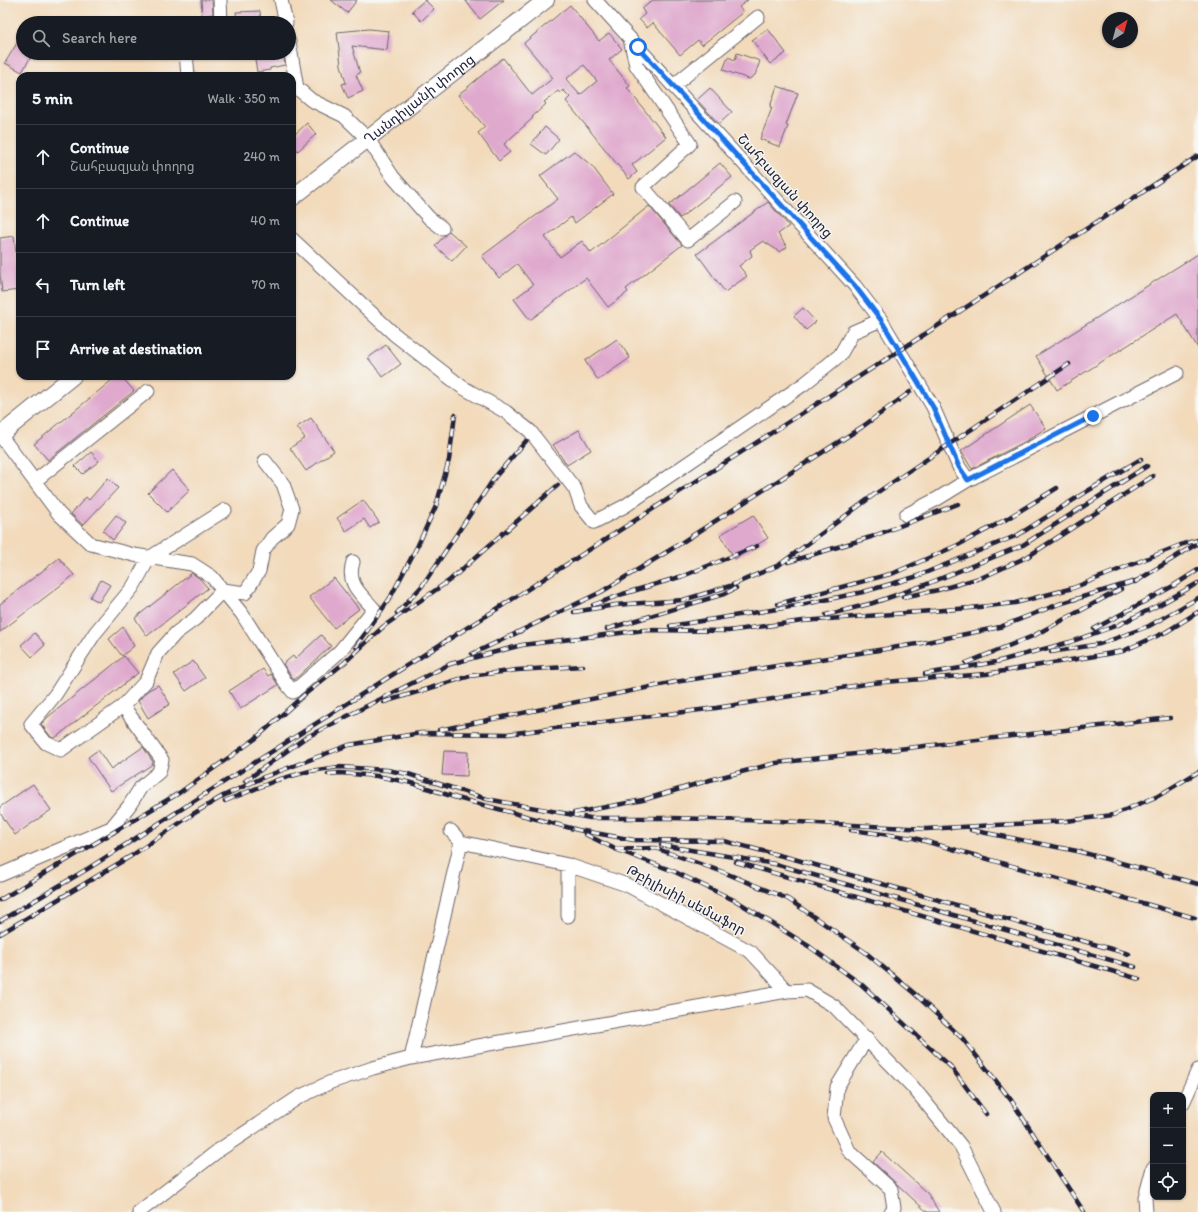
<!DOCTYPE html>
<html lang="en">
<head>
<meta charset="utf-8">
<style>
  :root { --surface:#171b24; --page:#20242c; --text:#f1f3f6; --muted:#9ea1a6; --line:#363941 }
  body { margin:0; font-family:Itim,"Noto Sans Armenian",sans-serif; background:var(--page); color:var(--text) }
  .controls { position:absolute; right:12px; bottom:12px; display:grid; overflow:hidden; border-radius:8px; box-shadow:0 1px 3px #0004 }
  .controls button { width:36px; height:36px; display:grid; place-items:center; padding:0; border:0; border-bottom:1px solid var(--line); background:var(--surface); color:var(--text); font:20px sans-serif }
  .compass { position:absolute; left:1102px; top:12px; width:36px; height:36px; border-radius:50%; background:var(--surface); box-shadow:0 1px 3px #0004; rotate:36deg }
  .stop { position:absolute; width:12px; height:12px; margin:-9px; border:3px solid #1a73e8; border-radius:50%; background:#fff }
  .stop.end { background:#1a73e8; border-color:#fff; box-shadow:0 1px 4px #0008 }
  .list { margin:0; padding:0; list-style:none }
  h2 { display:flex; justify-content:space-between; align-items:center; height:52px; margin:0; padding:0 16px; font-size:17px }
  h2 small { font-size:13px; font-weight:400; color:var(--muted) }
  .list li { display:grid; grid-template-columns:26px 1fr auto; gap:12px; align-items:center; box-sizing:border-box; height:64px; padding:0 16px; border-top:1px solid var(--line) }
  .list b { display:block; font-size:15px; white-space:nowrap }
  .list p { margin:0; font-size:13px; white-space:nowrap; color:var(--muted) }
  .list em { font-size:13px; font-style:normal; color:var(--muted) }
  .icon { flex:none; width:22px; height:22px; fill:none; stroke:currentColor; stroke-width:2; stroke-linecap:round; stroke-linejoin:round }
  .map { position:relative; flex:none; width:1198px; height:1212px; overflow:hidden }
  .search { position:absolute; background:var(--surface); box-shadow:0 1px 3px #0004; left:16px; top:16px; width:280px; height:44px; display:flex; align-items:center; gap:10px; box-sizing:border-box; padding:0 14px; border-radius:22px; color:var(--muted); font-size:15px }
  .panel { position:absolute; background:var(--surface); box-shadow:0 1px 3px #0004; left:16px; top:72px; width:280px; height:308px; border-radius:12px }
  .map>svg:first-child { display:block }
  .building { fill:#dfa8cd; fill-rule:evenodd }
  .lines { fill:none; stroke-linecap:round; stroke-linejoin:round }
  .minor-casing { stroke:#6b6268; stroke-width:15 }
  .major-casing { stroke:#6b6268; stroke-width:18 }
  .minor { stroke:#fff; stroke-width:13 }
  .major { stroke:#fff; stroke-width:16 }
  .rail-casing { stroke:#22223b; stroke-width:4.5 }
  .rail { stroke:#f6f6f2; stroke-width:3; stroke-dasharray:9; stroke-linecap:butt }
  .route { stroke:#1a73e8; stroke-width:5 }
  .labels { text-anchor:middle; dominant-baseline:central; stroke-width:3; stroke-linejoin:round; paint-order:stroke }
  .street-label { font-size:14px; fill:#22223b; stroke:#f6f6f2 }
</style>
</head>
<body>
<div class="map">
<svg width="1198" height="1212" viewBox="0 0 1198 1212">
  <rect width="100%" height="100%" fill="#f6f6f2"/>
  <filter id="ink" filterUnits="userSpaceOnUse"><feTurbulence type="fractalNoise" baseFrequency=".025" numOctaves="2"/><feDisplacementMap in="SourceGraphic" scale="8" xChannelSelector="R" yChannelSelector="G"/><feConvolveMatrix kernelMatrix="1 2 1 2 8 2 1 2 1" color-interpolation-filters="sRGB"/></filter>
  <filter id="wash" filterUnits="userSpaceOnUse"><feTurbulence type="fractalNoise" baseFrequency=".012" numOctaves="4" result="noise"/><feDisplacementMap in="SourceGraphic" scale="16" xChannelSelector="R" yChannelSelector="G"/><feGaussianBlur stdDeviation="0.9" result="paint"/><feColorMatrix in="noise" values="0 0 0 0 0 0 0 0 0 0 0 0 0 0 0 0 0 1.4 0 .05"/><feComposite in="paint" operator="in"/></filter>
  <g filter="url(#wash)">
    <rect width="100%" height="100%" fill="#f2dabb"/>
    <g id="blocks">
      <path class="building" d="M201 0H212L213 14 202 16Z
        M331 0H357L347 13Z
        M425 0 434 9 421 21 412 11Z
        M465 0H504L480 19Z
        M653 0H748L739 7 743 12 702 45 698 40 680 55 653 23 647 28 639 19 645 14 642 9Z
        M570 5 599 41 609 33 622 49 609 60 630 86 627 88 666 137 632 165 637 172 629 179 566 101 570 97 563 90 560 93 558 91 544 102 546 104 532 117 533 118 504 144 510 152 499 161 478 133 485 127 458 95 503 58 532 95 553 78 524 43ZM584 65 597 81 580 95 566 79Z
        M260 11 261 23H237L236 12Z
        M369 29 389 31 387 50 352 46 360 73 356 75 363 91 348 98 342 84 346 83 341 65 337 32Z
        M768 29 786 53 770 64 752 40Z
        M23 33V53H33L22 72 5 63Z
        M254 53H283L285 65 270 68V70L257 72Z
        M737 53 760 61 755 75 749 79 723 70 728 57 735 60Z
        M777 86 798 93 786 125 788 126 780 147 760 139 772 108 770 107Z
        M710 88 732 112 719 124 697 100Z
        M307 123 316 134 298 151 292 144V137Z
        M545 127 559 139 546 155 531 144Z
        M574 151 592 166 613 194 575 223 571 217 545 237 560 257 582 241 591 253 649 206 682 245 626 289 628 292 608 307 586 278 530 320 514 299 533 285 517 264 499 278 482 256 558 199 540 176Z
        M720 163 732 177 680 218 669 205Z
        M768 202 789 226 778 234 787 247 780 252 763 241 750 250 752 256 739 266 747 276 725 292 697 254Z
        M449 231 466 246 452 261 435 246Z
        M14 236 20 290 2 292 0 275V238Z
        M1198 254V348L1177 314 1057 390 1036 356Z
        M803 308 816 322 806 330 794 316Z
        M617 339 630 358 598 380 585 361Z
        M386 345 401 364 383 377 368 358Z
        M117 376H121L134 391 48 460 34 444Z
        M1030 405 1046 428 1028 440 972 469 961 451Z
        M311 418 334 451 306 471 290 448 305 438 297 427Z
        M579 430 591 450 567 465 553 445Z
        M91 452 99 461 83 474 75 466Z
        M172 470 190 490 167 512 148 493Z
        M108 478 118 488 83 525 71 514 86 497 89 500Z
        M363 500 379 522 370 528 364 519 346 531 337 518Z
        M116 515 126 523 113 540 103 531Z
        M753 515 768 538 735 559 720 535Z
        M59 558 74 575 0 632V604Z
        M192 573 200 579 208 588 147 636 135 618Z
        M334 578 359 609 334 628 309 597Z
        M101 580 110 585 99 602 90 597Z
        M123 627 134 646 122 656 109 639Z
        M35 633 45 645 32 657 21 645Z
        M321 635 331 646 294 680 283 664 293 656 295 659Z
        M124 656 138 673 55 738 51 737 41 724 48 717Z
        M193 661 205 678 186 691 174 674Z
        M263 669 268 676 271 674 278 685 240 709 229 691Z
        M158 685 170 704 148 718 138 701 147 691Z
        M143 747 153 762V764L111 791 88 757 98 750 111 769Z
        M444 751 468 752 467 776 442 775Z
        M33 784 51 810 15 835 0 813V807Z
        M882 1152 928 1194 939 1212H927L873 1162Z"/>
    </g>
  </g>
  <g filter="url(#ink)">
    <use href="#blocks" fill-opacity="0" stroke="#6b6268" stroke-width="1"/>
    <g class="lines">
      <defs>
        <path id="minor" d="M281 0 286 23
          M595 0 855 286 881 320 933 407 959 467 968 480
          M210 23 221 21 220 0
          M630 39 636 65 690 144 643 187 688 240 735 202
          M289 42 297 88 311 100 344 116 368 139 393 177 429 218 442 228
          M186 53 188 76
          M673 86 758 17
          M292 239 394 334 462 387 506 412 530 431 575 489 581 506 594 522 625 506 804 384 840 355 853 332 881 320
          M0 435 59 514 91 544 134 555 192 564 212 577 242 614 286 683 293 692 339 652 374 609C361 594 346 584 353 562
          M35 481 148 391
          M906 515 937 499 968 480 1177 373
          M123 706 61 750 46 743 31 724 55 695 95 633 133 587 149 558 225 510
          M461 842 568 865 627 885 751 952 787 991
          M568 865V916
          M0 875 111 828 129 806 141 787 159 772 162 760 123 706 146 681 158 653 176 633 195 619 223 590 245 593 259 571 263 551 272 538 288 524 292 509 283 484 265 461
          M867 1038 837 1087 834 1118 849 1151 891 1189 894 1208 891 1212
          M411 1058 461 842 451 831
          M1183 1103 1198 1070
          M139 1212 219 1150 299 1097 331 1082 373 1068 411 1058 787 991 807 990 834 1006 912 1086 961 1146 994 1212
          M1146 1212 1145 1198 1153 1168"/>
        <g id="major">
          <path id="s1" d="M292 198 546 0"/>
          <path d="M0 435 73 376"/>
        </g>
      </defs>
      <use href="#minor" class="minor-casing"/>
      <use href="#major" class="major-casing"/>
      <use href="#minor" class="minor"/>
      <use href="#major" class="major"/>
      <defs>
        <path id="rail" d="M788 562 871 537 958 504
          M1135 582 1198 543
          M903 597 938 590 983 577 1027 557 1153 476
          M778 604 894 573 958 545 1005 520 1057 488
          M593 605 623 594 683 576 757 546
          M574 612 615 605 683 600 730 586 779 565 875 494 1069 364
          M397 613 422 586 495 477 526 441
          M826 615 873 603 922 586 1023 545 1147 466
          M670 626 796 606 863 592 915 577 1018 535 1086 492 1141 459
          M607 629 724 594 736 588
          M1094 629 1173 586 1198 570
          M516 633 601 592 670 550 862 427 910 392
          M356 647 390 598 418 545 436 506 449 460 455 415
          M1051 652 1100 644 1149 626 1198 598
          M472 654 521 631
          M966 663 1033 636 1121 589
          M925 674 996 662 1070 642 1118 625 1159 605 1198 583
          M384 702 470 676 517 670 583 666
          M439 730 675 682 917 644 1000 627 1059 604 1139 580
          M328 774 340 773 377 776 412 783 457 798 578 830 634 840 724 841 794 859 1129 954
          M245 781 305 738 361 709 450 664 522 645 645 630 728 631 803 621 970 608 1015 603 1073 588 1183 544 1198 540
          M225 801 277 780 310 771 339 767 387 770 408 774 487 799 590 818H672L780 821 926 829 1066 821 1113 815 1158 796 1198 772
          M574 813 643 800 710 780 776 763 1170 718
          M851 830 914 838 1195 918
          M971 830 1077 851 1198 884
          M585 834 615 849 673 871 738 902 810 947 862 985 951 1067 986 1114
          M661 845 775 864 1135 967
          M615 849 655 848 723 872 788 899 865 952 915 994 963 1039 1011 1100 1084 1212
          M736 862 1139 979
          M0 900 179 793 255 739 304 695 344 663 384 626 450 580 558 485
          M0 921 89 868 403 668 497 609 899 351 1198 156
          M0 934 131 856 193 814 223 796 264 777 349 745 421 733 507 734 716 708 872 683 986 674 1101 655 1123 651 1166 632 1198 612"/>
      </defs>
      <use href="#rail" class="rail-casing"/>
      <use href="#rail" class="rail"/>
    </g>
  </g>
  <g class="lines" filter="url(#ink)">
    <path class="route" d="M638 47 855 286 881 320 933 407 959 467 968 480 1093 416"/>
  </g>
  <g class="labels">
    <g class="street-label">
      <text stroke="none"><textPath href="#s1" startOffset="161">Ղանդիլյանի փողոց</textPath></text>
      <text transform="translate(785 186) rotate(48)">Շահբազյան փողոց</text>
      <text transform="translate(686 900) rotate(28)">Թբիլիսիի սեմաֆոր</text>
    </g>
  </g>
</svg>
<div class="controls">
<button>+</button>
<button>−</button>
<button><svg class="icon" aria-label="locate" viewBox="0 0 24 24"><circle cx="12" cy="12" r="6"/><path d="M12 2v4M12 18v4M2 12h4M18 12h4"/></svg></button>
</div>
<svg class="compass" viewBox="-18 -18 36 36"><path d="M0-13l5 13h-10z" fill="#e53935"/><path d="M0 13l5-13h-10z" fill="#9ea1a6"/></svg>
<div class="stop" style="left:638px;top:47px"></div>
<div class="stop end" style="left:1093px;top:416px"></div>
<div class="search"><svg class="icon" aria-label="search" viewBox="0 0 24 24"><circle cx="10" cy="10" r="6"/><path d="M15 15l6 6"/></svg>Search here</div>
<section class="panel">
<h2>5 min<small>Walk · 350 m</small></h2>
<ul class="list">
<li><svg class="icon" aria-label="ahead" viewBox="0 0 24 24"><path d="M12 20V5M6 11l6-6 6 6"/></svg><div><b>Continue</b><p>Շահբազյան փողոց</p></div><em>240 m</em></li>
<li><svg class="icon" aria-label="ahead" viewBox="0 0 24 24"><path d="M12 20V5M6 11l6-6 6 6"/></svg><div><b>Continue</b></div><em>40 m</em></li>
<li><svg class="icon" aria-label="left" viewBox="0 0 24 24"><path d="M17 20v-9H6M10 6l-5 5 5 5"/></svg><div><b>Turn left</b></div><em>70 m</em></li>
<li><svg class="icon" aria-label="arrive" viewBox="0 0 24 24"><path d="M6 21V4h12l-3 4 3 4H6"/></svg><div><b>Arrive at destination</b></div></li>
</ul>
</section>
</div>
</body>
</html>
